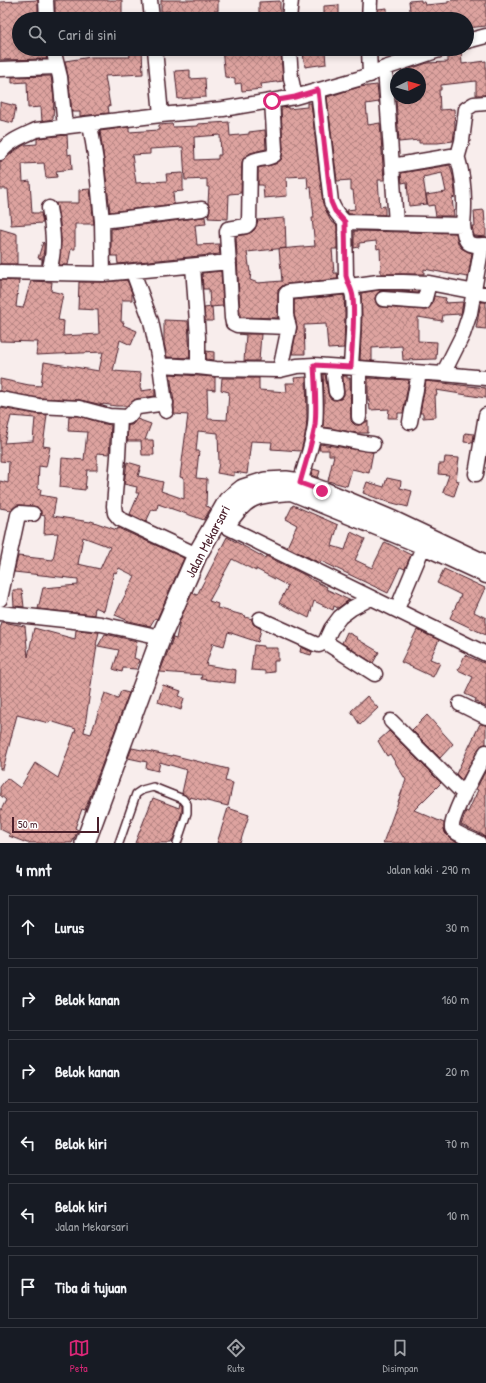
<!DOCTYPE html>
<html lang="id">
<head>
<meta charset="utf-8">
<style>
  :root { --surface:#171b24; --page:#242831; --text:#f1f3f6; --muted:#9ea1a6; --line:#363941; --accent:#db2777 }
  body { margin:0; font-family:"Patrick Hand",sans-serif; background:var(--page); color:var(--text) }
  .compass { position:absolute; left:390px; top:68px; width:36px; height:36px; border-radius:50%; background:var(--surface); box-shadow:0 2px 6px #0003; rotate:85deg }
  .scale { position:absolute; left:12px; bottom:10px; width:87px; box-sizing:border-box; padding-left:4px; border:2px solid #4a1f2b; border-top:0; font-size:11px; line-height:14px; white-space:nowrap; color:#4a1f2b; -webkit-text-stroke:3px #fff; paint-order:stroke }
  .stop { position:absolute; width:12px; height:12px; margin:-9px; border:3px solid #db2777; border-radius:50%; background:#fff }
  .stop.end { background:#db2777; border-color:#fff; box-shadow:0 1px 4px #0008 }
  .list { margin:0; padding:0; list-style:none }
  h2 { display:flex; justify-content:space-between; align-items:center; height:52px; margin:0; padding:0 16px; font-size:17px }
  h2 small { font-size:13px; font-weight:400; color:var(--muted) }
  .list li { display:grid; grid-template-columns:26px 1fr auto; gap:12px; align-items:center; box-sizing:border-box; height:64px; margin:0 8px 8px; padding:0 8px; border:1px solid var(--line); border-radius:0px }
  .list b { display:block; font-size:15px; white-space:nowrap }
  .list p { margin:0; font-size:13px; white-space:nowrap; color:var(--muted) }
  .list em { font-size:13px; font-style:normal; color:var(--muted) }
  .icon { flex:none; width:22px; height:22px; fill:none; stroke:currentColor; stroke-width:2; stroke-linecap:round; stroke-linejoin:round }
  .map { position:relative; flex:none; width:486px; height:843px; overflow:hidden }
  .search { position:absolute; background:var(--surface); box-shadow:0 2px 6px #0003; left:12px; right:12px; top:12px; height:44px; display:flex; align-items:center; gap:10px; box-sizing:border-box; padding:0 14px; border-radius:22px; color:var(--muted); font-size:15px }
  .sheet { height:484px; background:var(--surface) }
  nav { display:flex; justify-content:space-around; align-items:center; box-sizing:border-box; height:56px; border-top:1px solid var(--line); background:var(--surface); font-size:11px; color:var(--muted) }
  nav a { display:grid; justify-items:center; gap:2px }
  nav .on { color:var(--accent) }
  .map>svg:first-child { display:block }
  .building { fill:url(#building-cross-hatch); stroke:#4a1f2b; fill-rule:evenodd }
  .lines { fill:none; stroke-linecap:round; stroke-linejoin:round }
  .lane-casing { stroke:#4a1f2b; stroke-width:10 }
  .street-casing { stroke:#4a1f2b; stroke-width:17 }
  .secondary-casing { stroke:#4a1f2b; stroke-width:22 }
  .lane { stroke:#fff; stroke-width:7 }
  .street { stroke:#fff; stroke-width:14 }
  .secondary { stroke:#fff; stroke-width:19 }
  .route { stroke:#db2777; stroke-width:5 }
  .labels { text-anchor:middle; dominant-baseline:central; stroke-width:4; stroke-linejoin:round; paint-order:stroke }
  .street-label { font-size:14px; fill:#4a1f2b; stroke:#fff }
</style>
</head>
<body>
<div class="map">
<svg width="486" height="843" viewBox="0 0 486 843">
  <defs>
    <pattern id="building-cross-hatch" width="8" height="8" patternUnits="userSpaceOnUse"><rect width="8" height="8" fill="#dda39f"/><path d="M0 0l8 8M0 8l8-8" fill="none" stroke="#b58482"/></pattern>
  </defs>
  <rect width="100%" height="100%" fill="#f8edec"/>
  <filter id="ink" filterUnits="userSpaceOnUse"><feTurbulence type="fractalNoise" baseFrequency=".025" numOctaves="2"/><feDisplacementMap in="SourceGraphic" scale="8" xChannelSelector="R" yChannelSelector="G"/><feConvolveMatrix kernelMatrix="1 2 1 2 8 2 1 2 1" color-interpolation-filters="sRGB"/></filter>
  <g filter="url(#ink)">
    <path class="building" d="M38 0V19H19V49H45L47 59 0 60V2Z
      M55 0H122V15H117V19H55Z
      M161 0H218V11H214V19H171L170 11 161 12Z
      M421 0V2H424L425 5 448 3V1L453 0H486V26L467 28V19H411L409 1Z
      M280 1V14H269V19H259V2Z
      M339 5V19H324V6Z
      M387 8V19H378V9Z
      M129 49H142L143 74 105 76 110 106H108L109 113 80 116V112H72L68 76 65 61 91 57H130Z
      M222 49H261L262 56 281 54 283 81 261 84 262 89 242 91 241 83 235 84V78L225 77Z
      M461 50 462 64 486 61V95H476V81L441 85V90H439L440 110 454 109 455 126 453 141 438 143H419V140L399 142 396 100 403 99V98H420V74H407V70L427 63 448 62V55L450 52Z
      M325 51 326 64 305 67 303 53Z
      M190 70V79L205 78 206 97 178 99 175 71Z
      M51 76 54 99 53 119 42 121 41 107 28 108 27 82 12 83V77Z
      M377 85 379 102 366 104 368 125 380 123 384 180H378L380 207 385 206V215L348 214 347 210 355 209 353 190H351V180L337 181 327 97 359 87Z
      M0 102 16 106 13 123 0 120Z
      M307 103H311L323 203 330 220 337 226V249H332L334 273H337L338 279 287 284 282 286 278 290V318L240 317 236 236 247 234 252 232 255 229 258 220 285 218 286 248 247 252 250 272H251L250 280 258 283 282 281 279 249 315 246 312 218H314L311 187 308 188 307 176 286 177 287 196 264 198 263 185H258V168L275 164 281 160 282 157 283 148 281 108 288 107V109L307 107Z
      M229 122 230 136 249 134V132L265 130 266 149 250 153 243 159 242 163 241 193 229 194 228 219 208 218 210 208 208 203 209 187H207V179L185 180 183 147 150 149V154L132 155 136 183 167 181 166 174 183 173V191L173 192 174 204 110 212 104 160 100 131 129 127V132L159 130V125L172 124 173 127 198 126V124ZM220 135 221 155H218V159L195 160 194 137Z
      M67 135 68 155 71 154 72 169 56 171 57 177 46 178 44 163 22 164 23 182 30 181 32 213H41L43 223 11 225 8 189H0V161H3L13 152 24 145 37 144V139L38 138Z
      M450 165 453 176 455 192V197L452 198 454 216H436L434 205 428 206 426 195 446 192 442 173 423 177 427 204 409 206 407 182 402 183 401 173Z
      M90 189 94 224H75V249H71L68 265H59L61 240 60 223 56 203H79V190Z
      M484 210 485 223 486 224V237L474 236 472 226H475L474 211Z
      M203 217H205L206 224 195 225 197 245 219 244 220 254 118 264 117 256H111V229Z
      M0 229 17 234V264H0Z
      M354 231 456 233 458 243 461 248 467 251 472 253 468 277 450 274 424 269V274H381L380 248 377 249 376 241 359 243V247L354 248Z
      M43 242 44 243V249L42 264V259L38 258Z
      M221 271 223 306 210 307 209 289H203L202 273Z
      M0 280 19 281 16 307 23 308 31 281 52 282 51 291 63 294 58 320 64 321 63 336 99 334 98 310 78 309 79 282H103L127 280 132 293V300H122L121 322H124L123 325 137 331 131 345 120 340 113 371 141 373 140 388H141V391L155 389V396L136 399 127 406H116L103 404V405L80 400 39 398 0 391V379L29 385 41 386 44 362 99 371 103 352 36 355 38 342 0 341Z
      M379 290H403L418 291V293L380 291 376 295 375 299 378 306 382 307 427 310 432 304 434 296 446 298 445 303 463 302 461 314 443 315 442 321 418 317V341L437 342 436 359 403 360 402 346 372 348V361L360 360 362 315 361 293Z
      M344 295 345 314 344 348 328 349 326 324 304 325 305 354H292L297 328 294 314V300Z
      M481 302H486V329L476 328Z
      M212 307 213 321H205L204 308Z
      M164 320 188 321 190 358 167 357 164 343Z
      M239 334H261L259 361H244L246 335Z
      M206 351 214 352V360L206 359Z
      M170 374 215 377V390L207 389 208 419 227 420 229 392 221 390 222 378H259V390L287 392 286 383H295L294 378 306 377 307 417 306 431 301 451 271 449 272 442 251 441 247 474 234 472V476L217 473 219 463 218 433 198 431 196 451H199L196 478 207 479 206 506 211 508 204 520 158 504 157 510 152 509 146 522 130 514 139 493H136L137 487 124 484 127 462 141 466 138 476 163 482 161 491 184 499V478L180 477 188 415 174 414V402Z
      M323 374H325L328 393 329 397 333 400 341 399 344 395 343 376H347V378H350L351 421 355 425H359L368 421V433H357L323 427 324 403Z
      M368 378 409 380 403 413H398V418H388L389 409 370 410 369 400H368Z
      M426 381 486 388V398L436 390 437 395H435L436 417 423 418V413H420Z
      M0 408 36 414 47 415 43 446 50 447 46 467 39 466 38 488 41 489 40 495 56 498 53 516 90 522 91 521 117 530 118 528 184 558 157 619 155 618 150 626 129 621 115 615 135 576 119 568 116 573 114 572 104 611 95 607 94 615 38 609 43 588 78 585V579L14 572 18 556 53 560 58 533 44 534 45 516 41 515V511L37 507 21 505H17L11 510 0 508V481L8 483 9 462 0 461ZM11 416 35 418 33 441 4 443ZM83 537 110 547 100 569 78 564Z
      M69 416H78L100 422V423L111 425 109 454 97 453V470H87L85 490 60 487 62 458 84 460 87 432 68 431Z
      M137 419 151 424 145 440H153L154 455H142L141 441H127L128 425H132Z
      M465 433 474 434 473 443 464 442Z
      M320 444 373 452 369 473 352 469 347 486 328 481 334 455H329V450H319Z
      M445 457 459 458 456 480 459 481 454 496 443 492 449 475 438 474 439 464H444Z
      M313 469 320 471 318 478 311 475Z
      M387 478 401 481 400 488 412 491 408 507 381 500 363 493 367 482 384 487Z
      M293 505 338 525 332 546 345 550 351 532 365 539 355 560 372 568 385 542 411 555 405 569 400 567 388 593 321 561 320 563 287 547 297 525 286 519Z
      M227 537 256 553 265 558 266 556 307 576V577L327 587 326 589 349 600 338 608 334 606 333 610 314 601 309 618 279 603 288 586 256 569V571L232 559 209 601 218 604 217 608 246 616 245 617 252 619 253 624 261 629 258 642 228 632 224 646 213 643 206 665 236 670 235 683 201 679 202 675 160 672 173 638 176 639 180 620 192 593 197 595Z
      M444 569 485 588 474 612 486 618V635L450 618 461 595 437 583Z
      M13 590H22L24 607 14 606Z
      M2 622 25 626 28 657 34 628 75 639 76 630 99 632 96 645H97L84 732 91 734 105 693 118 698 121 691 129 693 85 810 82 809 75 828 78 830 72 843H27L9 836 10 834 0 829V812L6 800 0 795V787L7 778 20 788 35 763 58 778 76 729 50 721 49 723 17 715 3 769H0V629Z
      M417 630 439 640 430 659 440 663 433 677 401 662Z
      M347 632 358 638 357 639 379 652 373 663 342 643Z
      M105 634 137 641 134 658 139 660 136 669 123 668 122 672 113 669 119 650 98 646Z
      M254 645 264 646V648H278V661H274V672L265 673V671L251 670Z
      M301 647 312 652 311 655 300 652Z
      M465 655 486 664V707L475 701 476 699 465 694 473 677 458 670Z
      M163 685 181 691 179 696 184 698 181 710 158 702Z
      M367 696 378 708 360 725 351 711Z
      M427 715 453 744 440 758 412 730Z
      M480 724 486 725V744L482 745 479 748 462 780 456 774Z
      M389 731 441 783 414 810 444 823V828L445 833 451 839 458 843H383L406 780 390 754 387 756 378 741Z
      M132 748 172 756V755L228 769 225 781 233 783 228 806 190 797 189 799 182 793 187 770 160 762 158 771 146 768 147 762 128 758Z
      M486 770V838L483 835 461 825 466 811 468 812 478 790 476 789Z
      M153 798 179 808 180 803 182 806V812L175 835 171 843H135Z
      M228 808 249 815 240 843H217Z"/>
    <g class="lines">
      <defs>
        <path id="lane" d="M119 843 136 794 142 790 153 787 183 799 187 804V813L177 843"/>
        <path id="street" d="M46 0 47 19
          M150 0 152 19
          M289 19 291 0
          M369 19 370 0
          M467 41 486 36
          M53 49 60 77 65 127
          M155 49 161 115
          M289 49 291 78 295 97
          M369 49 370 75
          M385 68 396 223
          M0 69 57 67
          M318 90 331 202C334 210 338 216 345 222L463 225C465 244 467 246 486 245
          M272 101 275 149 274 155C267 160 257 157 250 163L249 223 246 226 228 229 227 232 232 318 233 323 237 325 289 327
          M90 124 96 161 102 221 103 274
          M0 153C9 141 23 136 36 130L161 115 223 109 295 97 358 79 385 68 442 49
          M457 159 462 141 466 109 474 104 486 103
          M392 166 451 156 458 159C464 179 465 204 463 225
          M102 221 202 209
          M345 222 346 276C348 284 352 289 353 297 355 320 352 344 351 367
          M193 266 198 337V367L216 369 280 370 297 366 314 365 443 374 486 378
          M0 272 103 274 229 262
          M133 272 151 321 160 365
          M48 273C56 252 53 230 49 208
          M383 299 424 302 429 283
          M333 367 336 392
          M359 368V417
          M280 370 289 327 286 315V294L288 292 350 286 378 282H403L429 283 486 294
          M443 374 463 334 470 313 482 245
          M0 399 38 406 79 408 109 416 128 417 134 410 138 407 166 403
          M166 411 160 365 198 367
          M120 418 118 457 114 506 115 513 120 519 197 555
          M410 422 419 373
          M313 435C334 434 353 443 373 444
          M476 474 486 415
          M300 483C305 464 313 445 315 425 317 406 315 385 314 365
          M215 521 486 654
          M227 527C246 497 256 495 291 493L423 547 486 576
          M0 599 18 515 20 513 33 514
          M397 609 423 547
          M0 613 101 624 161 637
          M260 619 315 644 319 645 325 642 331 629 340 617 352 608 371 598
          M325 642 375 674
          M460 704 486 717
          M391 721 464 794
          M479 843C473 840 455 834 452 828 449 819 480 763 486 752"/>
        <path id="secondary" d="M85 843 161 637 197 555 228 501 243 489 265 482 286 481 300 483 322 491 393 521 486 565"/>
      </defs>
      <use href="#lane" class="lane-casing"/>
      <use href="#street" class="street-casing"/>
      <use href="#secondary" class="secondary-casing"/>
      <use href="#lane" class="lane"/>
      <use href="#street" class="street"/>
      <use href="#secondary" class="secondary"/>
    </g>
  </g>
  <g class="lines" filter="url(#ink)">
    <path class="route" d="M272 101 295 97 318 90 331 202 335 211 345 222 346 276C348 284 352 289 353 297 355 320 352 344 351 367L314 365C315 385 317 406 315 425 312 445 305 464 300 483L322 491"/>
  </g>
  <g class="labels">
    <g class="street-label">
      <text transform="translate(207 541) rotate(-62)">Jalan Mekarsari</text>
    </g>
  </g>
</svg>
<svg class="compass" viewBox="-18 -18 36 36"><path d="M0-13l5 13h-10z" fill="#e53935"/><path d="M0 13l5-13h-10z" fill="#9ea1a6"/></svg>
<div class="scale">50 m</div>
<div class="stop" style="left:272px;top:101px"></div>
<div class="stop end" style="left:322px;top:491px"></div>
<div class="search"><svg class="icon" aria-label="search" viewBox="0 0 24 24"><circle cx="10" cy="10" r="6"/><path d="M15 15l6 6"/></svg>Cari di sini</div>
</div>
<section class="sheet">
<h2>4 mnt<small>Jalan kaki · 290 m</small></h2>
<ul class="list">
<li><svg class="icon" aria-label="ahead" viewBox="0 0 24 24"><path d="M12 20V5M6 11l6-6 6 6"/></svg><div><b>Lurus</b></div><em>30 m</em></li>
<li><svg class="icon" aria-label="right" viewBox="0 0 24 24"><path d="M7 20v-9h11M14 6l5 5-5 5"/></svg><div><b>Belok kanan</b></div><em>160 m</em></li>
<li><svg class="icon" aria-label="right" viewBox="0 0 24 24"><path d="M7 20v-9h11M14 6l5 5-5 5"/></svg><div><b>Belok kanan</b></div><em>20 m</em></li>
<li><svg class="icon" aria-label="left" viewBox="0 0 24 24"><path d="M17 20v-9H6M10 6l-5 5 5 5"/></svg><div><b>Belok kiri</b></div><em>70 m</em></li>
<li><svg class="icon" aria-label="left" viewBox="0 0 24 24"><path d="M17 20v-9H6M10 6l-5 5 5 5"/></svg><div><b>Belok kiri</b><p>Jalan Mekarsari</p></div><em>10 m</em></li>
<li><svg class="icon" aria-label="arrive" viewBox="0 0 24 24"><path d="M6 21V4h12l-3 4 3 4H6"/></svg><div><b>Tiba di tujuan</b></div></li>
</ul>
</section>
<nav>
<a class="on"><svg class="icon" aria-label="map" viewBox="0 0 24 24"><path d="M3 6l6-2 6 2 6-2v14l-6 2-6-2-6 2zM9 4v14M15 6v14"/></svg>Peta</a>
<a><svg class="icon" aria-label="directions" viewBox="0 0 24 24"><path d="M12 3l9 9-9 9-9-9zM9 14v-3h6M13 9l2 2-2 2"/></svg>Rute</a>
<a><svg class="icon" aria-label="saved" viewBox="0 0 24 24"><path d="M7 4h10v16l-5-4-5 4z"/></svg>Disimpan</a>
</nav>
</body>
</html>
